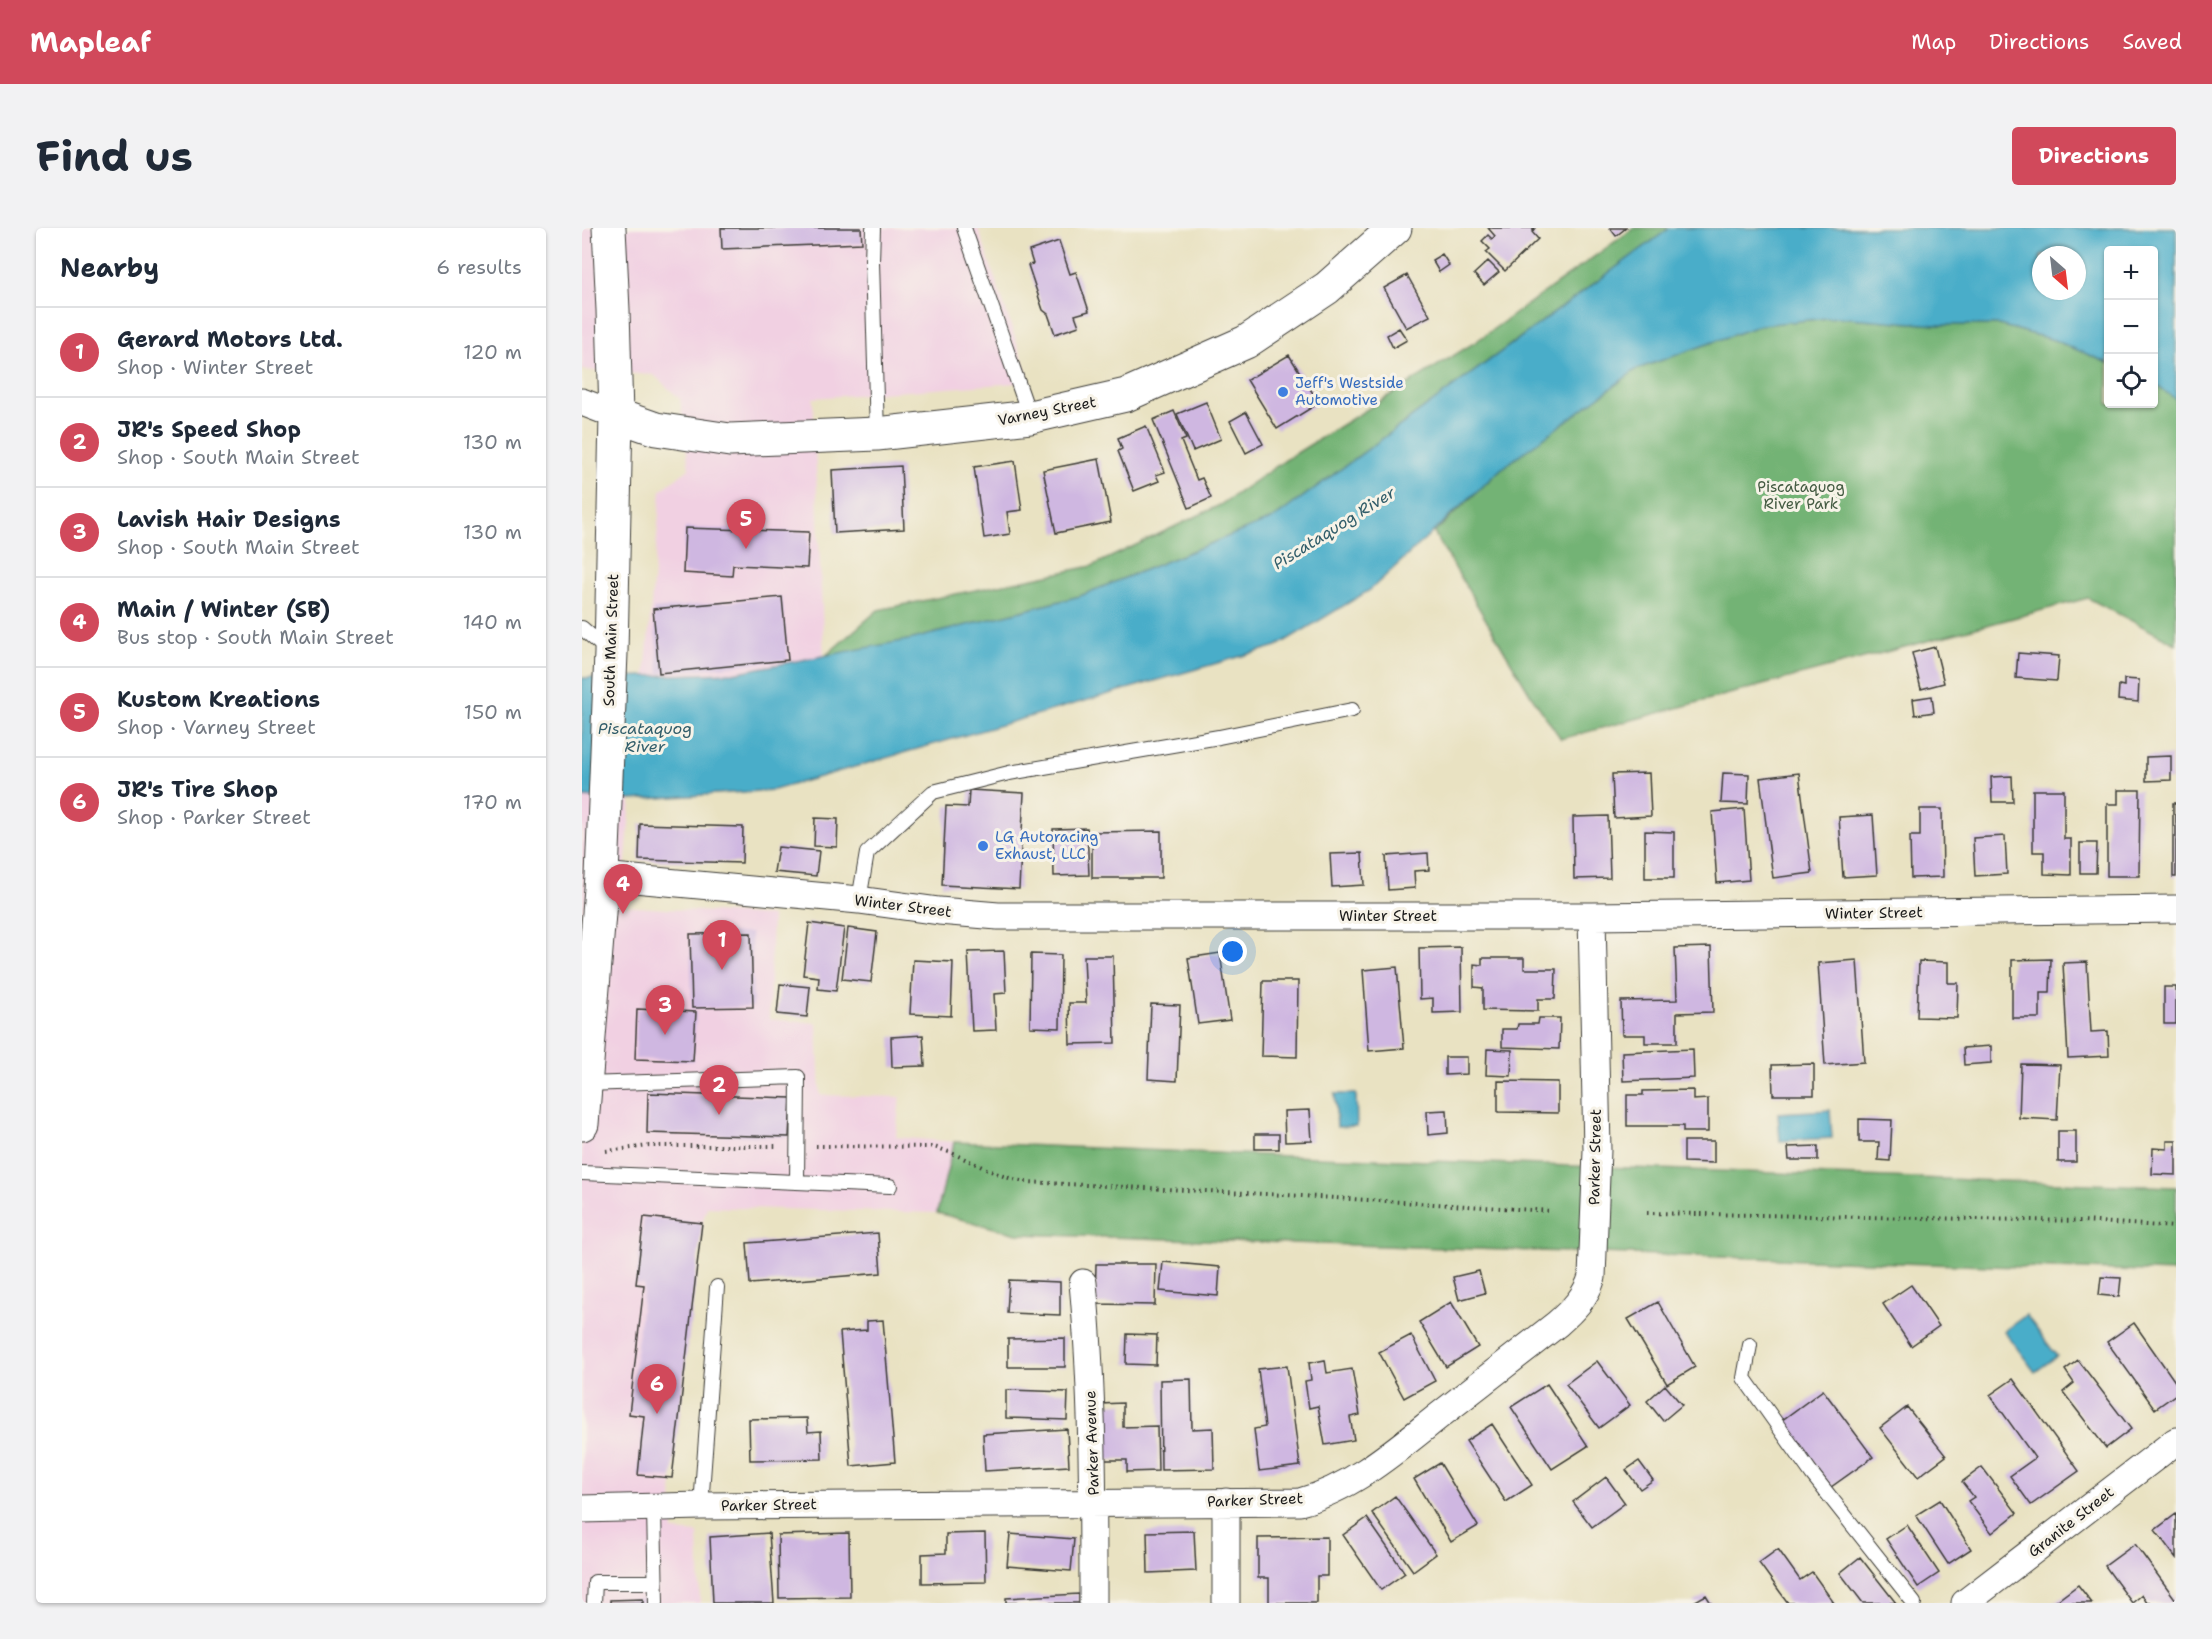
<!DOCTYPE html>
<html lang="en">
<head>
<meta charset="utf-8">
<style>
  :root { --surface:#fff; --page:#f2f2f3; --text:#1f2937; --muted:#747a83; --line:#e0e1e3; --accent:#d1495b }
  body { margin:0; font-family:"Shantell Sans",sans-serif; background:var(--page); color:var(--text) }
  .controls { position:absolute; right:18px; top:18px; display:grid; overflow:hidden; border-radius:6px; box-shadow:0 2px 4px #0004 }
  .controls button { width:54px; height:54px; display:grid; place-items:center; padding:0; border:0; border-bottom:2px solid var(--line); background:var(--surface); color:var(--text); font:30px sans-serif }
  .compass { position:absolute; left:1450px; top:18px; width:54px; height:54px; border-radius:50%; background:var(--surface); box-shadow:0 2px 4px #0004; rotate:152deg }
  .you { position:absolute; left:651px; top:724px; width:21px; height:21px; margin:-15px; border:4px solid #fff; border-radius:50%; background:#1a73e8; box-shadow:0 0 0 9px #1a73e833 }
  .badge { display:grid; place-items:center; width:39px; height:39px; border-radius:50%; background:var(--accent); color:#fff; font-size:20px; font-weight:700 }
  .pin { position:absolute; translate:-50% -50px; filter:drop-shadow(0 2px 3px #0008) }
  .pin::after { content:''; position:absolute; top:32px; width:21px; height:18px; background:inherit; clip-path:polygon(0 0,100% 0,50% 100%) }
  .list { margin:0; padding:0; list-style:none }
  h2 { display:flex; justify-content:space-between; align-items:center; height:78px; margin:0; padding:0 24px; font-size:26px }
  h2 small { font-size:20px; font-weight:400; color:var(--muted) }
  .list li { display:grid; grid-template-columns:39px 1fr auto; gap:18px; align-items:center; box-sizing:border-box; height:90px; padding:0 24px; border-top:2px solid var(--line) }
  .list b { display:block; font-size:22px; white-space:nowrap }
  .list p { margin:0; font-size:20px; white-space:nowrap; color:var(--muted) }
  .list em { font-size:20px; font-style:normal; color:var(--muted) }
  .icon { flex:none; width:33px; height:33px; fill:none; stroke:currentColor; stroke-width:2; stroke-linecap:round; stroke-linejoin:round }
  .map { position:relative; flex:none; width:1594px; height:1375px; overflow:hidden; border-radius:6px }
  header { display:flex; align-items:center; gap:36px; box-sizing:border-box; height:84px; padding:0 30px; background:var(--accent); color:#fff }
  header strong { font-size:28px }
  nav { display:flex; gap:33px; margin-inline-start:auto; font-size:21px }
  .intro { display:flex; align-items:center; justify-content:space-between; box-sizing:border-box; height:144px; padding:0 36px }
  h1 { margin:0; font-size:42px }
  .button { padding:15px 27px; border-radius:6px; background:var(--accent); color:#fff; font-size:21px; font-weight:700 }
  main { display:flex; gap:36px; padding:0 36px }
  aside { flex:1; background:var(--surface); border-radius:6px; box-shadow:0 2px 4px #0004 }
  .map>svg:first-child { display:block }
  .built { fill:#f1d0e2 }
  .forest { fill:#73b375; stroke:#486848; stroke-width:1.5 }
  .water { fill:#4aadc9; stroke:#336472; stroke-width:1.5; fill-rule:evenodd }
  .building { fill:#cfb7e1 }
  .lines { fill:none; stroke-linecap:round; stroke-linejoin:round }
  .lane-casing { stroke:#3b3a35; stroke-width:16 }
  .street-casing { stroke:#3b3a35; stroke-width:29 }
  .secondary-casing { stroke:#3b3a35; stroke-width:35 }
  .path { stroke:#3b3a35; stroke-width:4; stroke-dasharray:1.5 4.5; stroke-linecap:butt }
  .lane { stroke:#fff; stroke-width:14 }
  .street { stroke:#fff; stroke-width:27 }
  .secondary { stroke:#fff; stroke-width:33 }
  .shop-dot { fill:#3f7fe0; stroke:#f7f3e8; stroke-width:2 }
  .labels { text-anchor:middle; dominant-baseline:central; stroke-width:6; stroke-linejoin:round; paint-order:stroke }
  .shop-label { font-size:15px; fill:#366cbe; stroke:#f7f3e8; text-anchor:start }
  .street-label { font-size:15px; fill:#1c1c1c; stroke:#f7f3e8 }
  .park-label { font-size:15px; fill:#445b42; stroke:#f7f3e8 }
  .water-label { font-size:16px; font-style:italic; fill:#315d6a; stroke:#f7f3e8 }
</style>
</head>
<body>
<header>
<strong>Mapleaf</strong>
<nav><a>Map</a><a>Directions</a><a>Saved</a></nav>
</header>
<div class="intro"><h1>Find us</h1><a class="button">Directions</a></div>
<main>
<aside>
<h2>Nearby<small>6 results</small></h2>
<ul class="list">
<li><span class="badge">1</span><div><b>Gerard Motors Ltd.</b><p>Shop · Winter Street</p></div><em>120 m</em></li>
<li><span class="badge">2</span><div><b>JR's Speed Shop</b><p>Shop · South Main Street</p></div><em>130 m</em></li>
<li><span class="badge">3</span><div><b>Lavish Hair Designs</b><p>Shop · South Main Street</p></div><em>130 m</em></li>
<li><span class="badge">4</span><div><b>Main / Winter (SB)</b><p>Bus stop · South Main Street</p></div><em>140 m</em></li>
<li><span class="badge">5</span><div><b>Kustom Kreations</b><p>Shop · Varney Street</p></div><em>150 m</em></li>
<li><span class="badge">6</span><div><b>JR's Tire Shop</b><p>Shop · Parker Street</p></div><em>170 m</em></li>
</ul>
</aside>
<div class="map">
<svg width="1594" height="1375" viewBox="0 0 1594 1375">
  <rect width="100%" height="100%" fill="#f7f3e8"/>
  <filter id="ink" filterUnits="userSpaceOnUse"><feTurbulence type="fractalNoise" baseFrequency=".0167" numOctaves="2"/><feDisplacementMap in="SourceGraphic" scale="12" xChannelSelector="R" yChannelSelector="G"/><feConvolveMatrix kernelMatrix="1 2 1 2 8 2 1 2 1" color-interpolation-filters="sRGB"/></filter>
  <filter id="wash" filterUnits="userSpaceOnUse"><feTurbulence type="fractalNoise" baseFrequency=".008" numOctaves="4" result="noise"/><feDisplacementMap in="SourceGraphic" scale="24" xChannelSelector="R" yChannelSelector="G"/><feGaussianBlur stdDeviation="1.35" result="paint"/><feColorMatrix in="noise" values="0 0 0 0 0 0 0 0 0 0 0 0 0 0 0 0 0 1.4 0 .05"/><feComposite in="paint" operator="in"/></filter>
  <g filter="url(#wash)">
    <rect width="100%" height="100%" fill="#e9e2c2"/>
    <path class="built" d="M0 0H396L448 154 231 170 242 429 151 445 63 448 79 262 107 241 98 171 72 147 0 142Z
      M0 569 49 572 40 678 190 688 187 791 235 795 238 867 318 869 314 909 372 914 355 985 125 979 120 995 90 1250 91 1303 116 1305 118 1375H0Z"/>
    <path class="forest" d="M1052 0H1088L692 290 498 368 331 411 242 429 296 382 510 338 638 277 705 231 892 115Z
      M1255 89 1355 97H1417L1472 112 1526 135V176H1572V156L1594 171V416L1506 370 979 511 950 469 852 305 919 241 1055 141 1179 97Z
      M372 914 706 928 1594 959V1044L435 1006 355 985Z"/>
    <path class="water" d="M1088 0H1594V171L1572 156V22H1526V135L1472 112 1417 97H1355L1255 89 1179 97 1055 141 919 241 788 362 695 418 192 562 49 572 0 569V450L151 445 331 411 498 368 692 290ZM1459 27H1495V63H1459Z
      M753 866H774L775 898 755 899Z
      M1248 882 1250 910 1198 913 1196 885Z
      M1444 1087 1475 1128 1453 1144 1422 1103Z"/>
    <g id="blocks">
      <path class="building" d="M139 0H279L280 15 140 21Z
        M906 0H953L950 4 956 11 923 43 904 24 908 21 900 13 906 7 910 11 913 8Z
        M1028 0H1044L1034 8Z
        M477 13 488 46 494 44 507 83 493 87 497 98 473 106 466 86 461 82 446 37 451 36 447 23Z
        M860 26 867 37 857 44 850 32Z
        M906 33 917 44 902 57 892 46Z
        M825 47 848 88 824 100 802 60Z
        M817 100 825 112 811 120 805 107Z
        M707 127 737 175 695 201 665 152Z
        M624 174 639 211 611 223 595 186Z
        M592 183 604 211 599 213 615 252 620 250 629 270 607 280 571 192Z
        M664 184 681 216 664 225 648 193Z
        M564 198 583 244 574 247 577 253 552 263 536 223 540 221 536 210Z
        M517 231 529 294 474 305 461 242Z
        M433 233 440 282 425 284 428 306 402 310 392 239Z
        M319 238 322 301 253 305 250 242Z
        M103 300 227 304 225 340 151 337 150 348 101 345Z
        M200 369 206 432 77 445 71 381Z
        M1353 419 1362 455 1339 461 1330 425Z
        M1436 425 1477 428 1475 453 1434 450Z
        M1542 451 1557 452 1556 474 1536 472 1537 457 1542 458Z
        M1350 468 1352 484 1333 487 1331 471Z
        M1589 528V552L1564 553V529Z
        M1067 545 1069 588 1032 590 1030 546Z
        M1141 545 1167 546 1166 576 1139 575Z
        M1217 545 1230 645 1191 650 1178 550Z
        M1430 548 1431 574H1410L1409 549Z
        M387 562 442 565 437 661 360 657 364 578 386 579Z
        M1451 562H1482V611H1489V647L1462 646V624H1451Z
        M1536 562H1558L1557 648H1525V576H1536Z
        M1591 575H1594V649H1591Z
        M1162 581 1167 652 1135 655 1130 584Z
        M1338 581H1360L1361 649 1329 650 1328 608H1338Z
        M1291 587 1295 647 1261 649 1257 589Z
        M1026 588 1028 650 992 651 991 589Z
        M233 590 256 591 255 619 232 618Z
        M58 596 161 599 160 635 57 632Z
        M505 600 507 647 472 648 471 601Z
        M579 603V650H510V604Z
        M1063 603 1092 604V650H1063Z
        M1423 608 1425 646 1393 648 1391 610Z
        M1498 615H1515L1514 645H1498Z
        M196 619 237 623 234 648 192 644Z
        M780 625 782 657 750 659 748 626Z
        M846 625 847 642 832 643 833 660 806 662 804 628Z
        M227 695 262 700 254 763 236 761 237 749 221 747Z
        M266 700 295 704 289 754 260 751Z
        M169 705 171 779 110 780 108 706Z
        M879 719 880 784 851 785V770L838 771 837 720Z
        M1129 719 1131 784 1095 785V815H1063V807H1040L1039 773 1095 772 1093 720Z
        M422 723 424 765 412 766 414 802 390 803 386 724Z
        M638 725 648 792 616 796 606 730Z
        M449 726 479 727 478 800 448 799Z
        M502 728H531L533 815 488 816 487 775H504Z
        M900 730H942V741H974L973 771H956V783L901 782V760L892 759V736L900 737Z
        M1469 731 1468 765H1458V790H1430V732Z
        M331 732 371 734 369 788 328 786Z
        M1275 732 1282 834 1243 837 1236 735Z
        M1337 733 1366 734V755H1376L1375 790 1335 789Z
        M1505 734 1509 804 1526 803 1527 828 1486 830 1481 735Z
        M815 739 822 820 787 823 781 742Z
        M681 753H716L715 829 679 828Z
        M198 756 228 759 225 789 195 786Z
        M1582 759H1594V796H1582Z
        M569 776 598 777 595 853 566 851Z
        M55 781 114 784 111 833 53 831Z
        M957 790H978L977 821 920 819V801H935L936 796H956Z
        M341 807 343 838 310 839 309 809Z
        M1409 818V835L1382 837 1381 820Z
        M905 821 930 822 929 848 904 847Z
        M1111 821 1112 850 1041 853 1040 824Z
        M863 829H885V846L863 847Z
        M1232 836V867H1191L1190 837Z
        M1439 836 1478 837 1475 892 1437 890Z
        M916 853 976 854V885L916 884Z
        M1111 862V872L1126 871V904H1101V898H1045V867H1061V863Z
        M66 865 209 870 207 909 65 905Z
        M728 882 730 913 703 914 702 883Z
        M865 882 866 905 846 907 845 883Z
        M1277 891 1310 892 1308 933 1296 932 1297 914H1277Z
        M1476 903H1494V934H1476Z
        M673 906H697V921H673Z
        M1102 913H1132V935L1102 934Z
        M1585 913H1594V947L1570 946 1571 920 1585 921Z
        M1236 918V932H1207L1206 919Z
        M62 989 120 995 90 1250 56 1247 62 1188 47 1186 62 1057 54 1056Z
        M296 1005 299 1045 168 1056 165 1015Z
        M581 1034 638 1039 636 1068 578 1063Z
        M514 1036H574L573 1077 513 1076Z
        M897 1043 903 1065 877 1072 871 1049Z
        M1519 1049 1539 1050 1537 1069 1517 1067Z
        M427 1052 478 1054V1087L425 1085Z
        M1329 1057 1357 1098 1329 1118 1301 1076Z
        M869 1074 896 1119 864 1139 837 1094Z
        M1076 1074 1113 1139 1085 1156 1046 1091Z
        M301 1092 313 1234 269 1238 258 1104 285 1102V1093Z
        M1552 1095 1594 1155V1166L1573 1181 1525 1114Z
        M545 1106 575 1107 574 1137 544 1136Z
        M829 1107 853 1153 822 1170 797 1124Z
        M483 1110V1139H426V1111Z
        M743 1132 745 1145 770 1141 778 1187 768 1189 772 1212 743 1217 736 1178 727 1180 723 1153 729 1152 727 1135Z
        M1496 1132 1549 1201 1524 1220 1481 1164 1492 1155 1483 1142Z
        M1015 1133 1048 1177 1017 1200 984 1156Z
        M705 1138 718 1238 677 1243 672 1201 683 1199 676 1141Z
        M609 1151 610 1201 631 1200 632 1241 579 1242 578 1152Z
        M1431 1151 1497 1243 1449 1277 1428 1248 1453 1230 1408 1167Z
        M965 1156 1006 1218 970 1241 929 1179Z
        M1083 1157 1100 1177 1081 1193 1065 1173Z
        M424 1162 486 1164 485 1192 424 1190Z
        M1241 1162 1291 1229 1249 1259 1199 1193Z
        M541 1175V1199L575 1198 576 1243 545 1244V1232H518V1176Z
        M1325 1179 1364 1228 1336 1249 1298 1200Z
        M225 1190 226 1204 239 1203 240 1231 168 1232 167 1191Z
        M910 1196 950 1257 924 1274 884 1213Z
        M485 1201 487 1238 403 1243 401 1206Z
        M1057 1233 1071 1252 1058 1261 1044 1242Z
        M858 1235 896 1298 869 1314 832 1251Z
        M1400 1239 1435 1285 1410 1305 1386 1273 1392 1269 1380 1254Z
        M1024 1249 1043 1275 1010 1299 991 1274Z
        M813 1268 854 1326 831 1343 790 1285Z
        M1358 1272 1389 1321 1366 1336 1334 1287Z
        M1594 1286V1330L1573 1302Z
        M785 1290 823 1345 799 1362 761 1307Z
        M1325 1297 1357 1345 1336 1359 1304 1311Z
        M612 1303 614 1343 566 1345 565 1304Z
        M187 1305 192 1375H131L128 1309Z
        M267 1305 268 1369 197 1370 196 1307Z
        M403 1305 404 1354 340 1355V1326L364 1325V1306Z
        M428 1306 492 1311 489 1343 425 1338Z
        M745 1309V1348H735V1375H687V1350H676V1310Z
        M1553 1316 1594 1372V1375H1565L1560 1367 1550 1375 1523 1338Z
        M1196 1321 1218 1352 1230 1344 1252 1375H1206L1177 1335Z
        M1278 1329 1314 1375H1281L1258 1345Z
        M1496 1357 1510 1375H1472Z
        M497 1366V1375H424V1370Z
        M1124 1367 1129 1375H1110Z
        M61 1371V1375H28V1372Z"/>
    </g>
  </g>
  <g filter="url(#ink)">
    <use href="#blocks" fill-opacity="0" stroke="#3b3a35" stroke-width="1.5"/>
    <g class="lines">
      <defs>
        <path id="lane" d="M291 0 290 34 295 206
          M382 0 448 189
          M0 400 25 422
          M277 672 285 625 351 564 427 545 637 509 770 482
          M3 856 216 849 215 954
          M0 945 308 958
          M1168 1117 1162 1150 1230 1246 1332 1375
          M119 1278 135 1059
          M72 1281 74 1375
          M12 1375 13 1354H73"/>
        <path id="street" d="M0 174 34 187
          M20 648 277 672 357 683 416 688H1010L1594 681
          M501 1055C511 1162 511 1268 511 1375
          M644 1274V1375
          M0 1281 119 1278 718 1274C771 1260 815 1221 858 1187 897 1157 936 1126 975 1096 991 1082 1004 1069 1010 1049L1015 922 1010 688
          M1383 1375 1594 1213"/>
        <path id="secondary" d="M34 187 74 201 148 212 295 206 448 189 544 167 664 114 745 60 813 0
          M0 896 20 648 29 425 34 187 31 82 27 0"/>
      </defs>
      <use href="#lane" class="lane-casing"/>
      <use href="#street" class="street-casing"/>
      <use href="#secondary" class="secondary-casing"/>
      <path class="path" d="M234 918 352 919C384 928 412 949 444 954L703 967 969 983
        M24 923 67 918H197
        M1065 985 1501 993 1594 999"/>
      <use href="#lane" class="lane"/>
      <use href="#street" class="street"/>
      <use href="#secondary" class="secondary"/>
    </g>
  </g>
  <g class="shop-dot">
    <circle cx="701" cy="164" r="6"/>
    <circle cx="401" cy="618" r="6"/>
  </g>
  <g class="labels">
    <g class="shop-label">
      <text x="713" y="155">Jeff's Westside<tspan x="713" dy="17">Automotive</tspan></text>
      <text x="413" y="609">LG Autoracing<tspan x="413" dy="17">Exhaust, LLC</tspan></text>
    </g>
    <g class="street-label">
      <text transform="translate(465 183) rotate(-11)">Varney Street</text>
      <text transform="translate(29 412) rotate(-88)">South Main Street</text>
      <text transform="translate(321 678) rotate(7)">Winter Street</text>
      <text transform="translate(1292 685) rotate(-1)">Winter Street</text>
      <text x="806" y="688">Winter Street</text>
      <text transform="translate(1013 929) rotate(-89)">Parker Street</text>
      <text transform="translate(510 1215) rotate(-92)">Parker Avenue</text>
      <text transform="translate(673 1272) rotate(-2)">Parker Street</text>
      <text transform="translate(187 1277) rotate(-1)">Parker Street</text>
      <text transform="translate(1489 1294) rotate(-38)">Granite Street</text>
    </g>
    <g class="park-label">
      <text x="1219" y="259">Piscataquog<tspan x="1219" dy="17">River Park</tspan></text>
    </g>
    <g class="water-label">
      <text transform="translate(752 300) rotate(-32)">Piscataquog River</text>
      <text x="63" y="500">Piscataquog<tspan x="63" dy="18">River</tspan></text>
    </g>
  </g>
</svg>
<div class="controls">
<button>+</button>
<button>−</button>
<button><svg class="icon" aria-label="locate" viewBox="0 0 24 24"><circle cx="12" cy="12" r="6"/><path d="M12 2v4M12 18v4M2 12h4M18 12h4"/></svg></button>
</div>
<svg class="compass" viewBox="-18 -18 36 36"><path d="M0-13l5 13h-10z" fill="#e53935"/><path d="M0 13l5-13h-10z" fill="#747a83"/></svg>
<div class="you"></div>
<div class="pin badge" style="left:140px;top:742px">1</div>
<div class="pin badge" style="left:137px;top:887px">2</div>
<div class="pin badge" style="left:83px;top:807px">3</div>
<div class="pin badge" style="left:41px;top:686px">4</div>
<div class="pin badge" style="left:164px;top:321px">5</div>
<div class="pin badge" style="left:75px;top:1186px">6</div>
</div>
</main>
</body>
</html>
